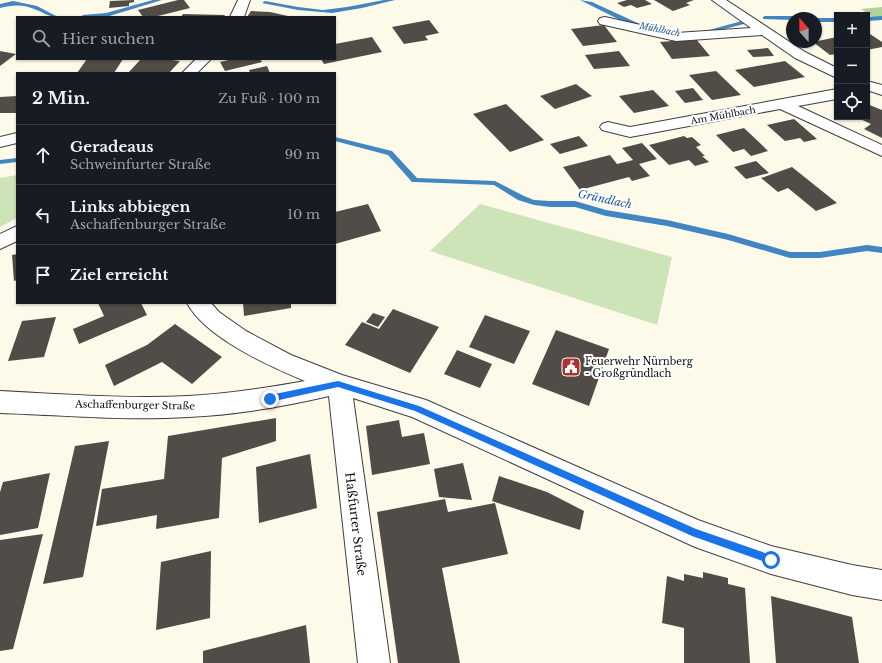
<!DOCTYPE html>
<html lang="de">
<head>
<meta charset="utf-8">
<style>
  :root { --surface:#171b24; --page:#242831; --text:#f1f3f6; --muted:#9ea1a6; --line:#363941 }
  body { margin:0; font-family:"Libre Baskerville",serif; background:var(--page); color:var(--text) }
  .controls { position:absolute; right:12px; top:12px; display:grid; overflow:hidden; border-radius:0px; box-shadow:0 1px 3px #0004 }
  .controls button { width:36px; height:36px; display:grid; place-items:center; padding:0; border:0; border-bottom:1px solid var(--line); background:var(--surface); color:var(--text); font:20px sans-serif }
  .compass { position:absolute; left:786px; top:12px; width:36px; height:36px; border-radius:50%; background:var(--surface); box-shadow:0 1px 3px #0004; rotate:339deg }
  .stop { position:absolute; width:12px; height:12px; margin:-9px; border:3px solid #1a73e8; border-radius:50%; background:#fff }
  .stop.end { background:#1a73e8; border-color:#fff; box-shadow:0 1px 4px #0008 }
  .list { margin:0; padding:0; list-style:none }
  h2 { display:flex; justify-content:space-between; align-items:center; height:52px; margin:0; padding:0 16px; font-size:17px }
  h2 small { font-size:13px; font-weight:400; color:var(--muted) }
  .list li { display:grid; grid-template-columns:26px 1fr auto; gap:12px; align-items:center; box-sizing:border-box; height:60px; padding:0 16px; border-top:1px solid var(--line) }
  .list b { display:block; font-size:15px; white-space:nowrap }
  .list p { margin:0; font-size:13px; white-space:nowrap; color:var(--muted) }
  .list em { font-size:13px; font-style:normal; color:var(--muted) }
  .icon { flex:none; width:22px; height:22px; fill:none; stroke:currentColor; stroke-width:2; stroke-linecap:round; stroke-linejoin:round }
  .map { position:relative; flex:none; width:882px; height:663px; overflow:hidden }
  .search { position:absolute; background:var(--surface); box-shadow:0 1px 3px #0004; left:16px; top:16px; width:320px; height:44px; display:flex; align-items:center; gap:10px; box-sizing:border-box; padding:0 14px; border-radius:0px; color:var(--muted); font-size:15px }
  .panel { position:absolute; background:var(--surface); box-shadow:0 1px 3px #0004; left:16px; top:72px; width:320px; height:232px; border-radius:0px }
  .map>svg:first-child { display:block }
  .green { fill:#cce4b7 }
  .forest { fill:#afd398 }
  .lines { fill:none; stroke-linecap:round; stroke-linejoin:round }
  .stream { fill:#4186c0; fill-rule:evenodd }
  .building { fill:#524c48 }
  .minor-casing { stroke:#3e3e3e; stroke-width:2 }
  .minor { fill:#fff; fill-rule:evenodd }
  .route { fill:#1a73e8 }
  .labels { text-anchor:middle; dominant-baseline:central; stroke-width:4; stroke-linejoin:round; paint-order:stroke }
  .far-water-label { font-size:9px; font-style:italic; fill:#205990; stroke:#fff }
  .far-street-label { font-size:9px; fill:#0b0b0b; stroke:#fff }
  .poi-label { font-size:10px; fill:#0b0b0b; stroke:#fff; text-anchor:start }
  .street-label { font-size:10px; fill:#0b0b0b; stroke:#fff }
  .water-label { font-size:11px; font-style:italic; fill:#205990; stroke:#fff }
  .near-street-label { font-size:12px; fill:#0b0b0b; stroke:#fff }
</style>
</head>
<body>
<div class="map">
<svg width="882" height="663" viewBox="0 0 882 663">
  <rect width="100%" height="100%" fill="#fdfaea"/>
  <path class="green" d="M17 175V218L0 227V178Z
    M480 204 672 257 657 325 430 251Z"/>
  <path class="forest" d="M882 7V19H876L861 9Z"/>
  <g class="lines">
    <path class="stream" d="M153 0H162L106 17H80L83 15 106 13Z
      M384 0H395L362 8 332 13 298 10 262 3 265 1 298 7 323 10 347 7Z
      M580 0 592 2 644 26 641 28 624 22Z
      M13 1 37 6 58 17C48 17 43 12 34 9 23 4 12 5 0 8V4Z
      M765 16H797L800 18H792V20L763 19V17Z
      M882 16V20L867 21V17Z
      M816 18H837V22H816Z
      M742 21 745 23 744 24 701 35 698 33Z
      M335 137 392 151 417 178 495 181 524 196 534 200 550 201H575L606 210 667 220 728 234 790 252H820L867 245 882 247V253L867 251 820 258H790L728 240 667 226 606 216 575 207H550L534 205 518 200 494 185 415 182H412L388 155 335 141Z
      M17 158V162L0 164V160Z"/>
  </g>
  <path class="building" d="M134 0V2L129 3V6L109 8 110 1Z
    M178 0H184L190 8 154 17H143L138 10Z
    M627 0H645L652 4 637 8 631 5 624 7 617 3Z
    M654 0H694L686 3 690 5 673 11Z
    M251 11 270 12 288 16 247 17Z
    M183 14 225 15 224 17H181Z
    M429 20 439 33 425 36 428 40 404 44 392 27Z
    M604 25 617 42 583 46 571 29Z
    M867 32 882 42V47L867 50Z
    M372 37 382 52 324 64 321 59H335V44Z
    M837 37V54L830 55 813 42Z
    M696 39 710 56 672 59 660 42Z
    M768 48 774 56 753 57 747 50Z
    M0 51 16 54 0 66Z
    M619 51 630 66 594 69 585 55Z
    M87 59H123L114 73H77Z
    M141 59H164L180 61 169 73H128Z
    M233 59H260L262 62 225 71 220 62Z
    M785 61 805 77 754 87 735 70Z
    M267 66 270 73H250L249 70Z
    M716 71 741 95 712 100 689 75Z
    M576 84 592 96 555 109 540 96Z
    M693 88 703 100 685 103 675 91Z
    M653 90 669 106 634 113 619 96Z
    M17 96V113H0V97Z
    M506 104 544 140 510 152 473 114Z
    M867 104 882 110V138L864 129 871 124 856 117H867Z
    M794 119 817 139 804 142 800 138 785 141 767 125Z
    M744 128 762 145 768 151 751 156 744 149 733 152 716 135Z
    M579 136 588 146 560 154 550 144Z
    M684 136 687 138 692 137 701 145 696 147 705 156H702L709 162 695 166 689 160 669 165 649 145Z
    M642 143 657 159 639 164 650 176 632 181 629 177 580 190 563 167 610 155 617 164 633 160 622 148Z
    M756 161 769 173 746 179 734 167Z
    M792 167 837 203 816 211 788 188 778 192 761 178Z
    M368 204 381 231 335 244V212Z
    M17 254V280L14 281 12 255Z
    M98 303H141L147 315 79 344 73 329 104 316Z
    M243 303H291V308L244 316Z
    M393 309 439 327 410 373 345 345 362 322 379 329Z
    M373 313 385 317 378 327 366 322Z
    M485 315 530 331 514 364 469 347Z
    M56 317 44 357 8 361 22 321Z
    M175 324 222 357 192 384 162 362 114 386 105 365 147 345Z
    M556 330 609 349 589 406 532 384Z
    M457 350 492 364 480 388 444 374Z
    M276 418V441L222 458 219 518 156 529 157 515 96 526 102 489 164 479 168 436Z
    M399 420 402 437 424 433 430 464 372 475 366 426Z
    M109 441 83 577 43 584 75 446Z
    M310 454 317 508 259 523 256 467Z
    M463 463 472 500 439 497 434 469Z
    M50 473 38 528 0 535V492L3 482Z
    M499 476 547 492 584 511 580 530 492 501Z
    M445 499 448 512 495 503 508 554 442 568 460 663H398L377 512Z
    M43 534 13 649 0 651V540Z
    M211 551 210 618 156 630 161 562Z
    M703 572 728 578V584L745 588 750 663H684V628L662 623 667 576 684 581V574L703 578Z
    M771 596 852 617 859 663H776Z
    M306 625 310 663H203V651Z"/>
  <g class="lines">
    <defs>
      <path id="minor" d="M238 0H250L244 17H230Z
        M712 0H726L805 52 837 68V78L795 58 762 35 676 41 600 24 598 21 600 18 605 17 676 33 751 28Z
        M196 59H211L197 73H182Z
        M867 81 882 85V95L867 90Z
        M837 89V99L798 106 882 145V156L780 109 630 137 602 130 600 127 602 124 608 122 630 127Z
        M17 133V143L0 147V137Z
        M17 226V241L0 249V234Z
        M187 303H211L219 312 246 331 291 355 342 375 426 400 698 520 771 546 852 565 882 570V600L852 595 771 574 695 547 412 417 353 398 390 663H358L329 396C282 407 236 415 188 417 125 421 62 415 0 413V391C62 394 125 399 188 396 227 394 266 388 305 381 269 366 206 338 187 303Z"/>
    </defs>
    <use href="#minor" class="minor-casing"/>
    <use href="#minor" class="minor"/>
  </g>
  <path class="route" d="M338 381 419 406 696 529 771 555 774 557 776 560 774 563 771 564 692 536 415 411 338 387 270 402 267 399 270 395Z"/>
  <defs>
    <symbol id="civic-square" viewBox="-11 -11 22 22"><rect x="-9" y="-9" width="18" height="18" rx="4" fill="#ad3130" stroke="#fff"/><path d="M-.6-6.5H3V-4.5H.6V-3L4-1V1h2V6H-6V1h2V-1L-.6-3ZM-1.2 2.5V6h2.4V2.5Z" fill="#fff"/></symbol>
  </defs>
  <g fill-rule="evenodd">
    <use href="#civic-square" x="560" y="356" width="22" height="22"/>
  </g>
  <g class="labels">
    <g class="far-water-label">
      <text transform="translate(660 29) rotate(11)">Mühlbach</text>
    </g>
    <g class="far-street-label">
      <text transform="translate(723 115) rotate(-10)">Am Mühlbach</text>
    </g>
    <g class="poi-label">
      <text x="585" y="361">Feuerwehr Nürnberg<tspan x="585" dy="12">- Großgründlach</tspan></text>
    </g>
    <g class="street-label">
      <text transform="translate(135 405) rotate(1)">Aschaffenburger Straße</text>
    </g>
    <g class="water-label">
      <text transform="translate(605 199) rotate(12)">Gründlach</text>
    </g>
    <g class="near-street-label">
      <text transform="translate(356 524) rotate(83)">Haßfurter Straße</text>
    </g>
  </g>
</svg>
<div class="controls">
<button>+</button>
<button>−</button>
<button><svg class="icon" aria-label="locate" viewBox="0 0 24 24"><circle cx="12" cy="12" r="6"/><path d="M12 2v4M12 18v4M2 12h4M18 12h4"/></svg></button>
</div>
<svg class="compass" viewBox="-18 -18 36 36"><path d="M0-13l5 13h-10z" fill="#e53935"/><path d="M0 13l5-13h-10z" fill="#9ea1a6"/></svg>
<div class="stop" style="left:771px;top:560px"></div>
<div class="stop end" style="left:270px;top:399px"></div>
<div class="search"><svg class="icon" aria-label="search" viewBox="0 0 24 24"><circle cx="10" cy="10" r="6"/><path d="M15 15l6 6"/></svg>Hier suchen</div>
<section class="panel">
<h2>2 Min.<small>Zu Fuß · 100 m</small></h2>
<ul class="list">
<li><svg class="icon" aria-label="ahead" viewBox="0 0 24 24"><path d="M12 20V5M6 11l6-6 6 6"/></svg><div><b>Geradeaus</b><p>Schweinfurter Straße</p></div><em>90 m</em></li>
<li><svg class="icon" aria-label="left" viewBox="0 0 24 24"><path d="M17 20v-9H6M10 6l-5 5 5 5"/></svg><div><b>Links abbiegen</b><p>Aschaffenburger Straße</p></div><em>10 m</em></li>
<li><svg class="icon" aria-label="arrive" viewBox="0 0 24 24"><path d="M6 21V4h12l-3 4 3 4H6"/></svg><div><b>Ziel erreicht</b></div></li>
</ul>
</section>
</div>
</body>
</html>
